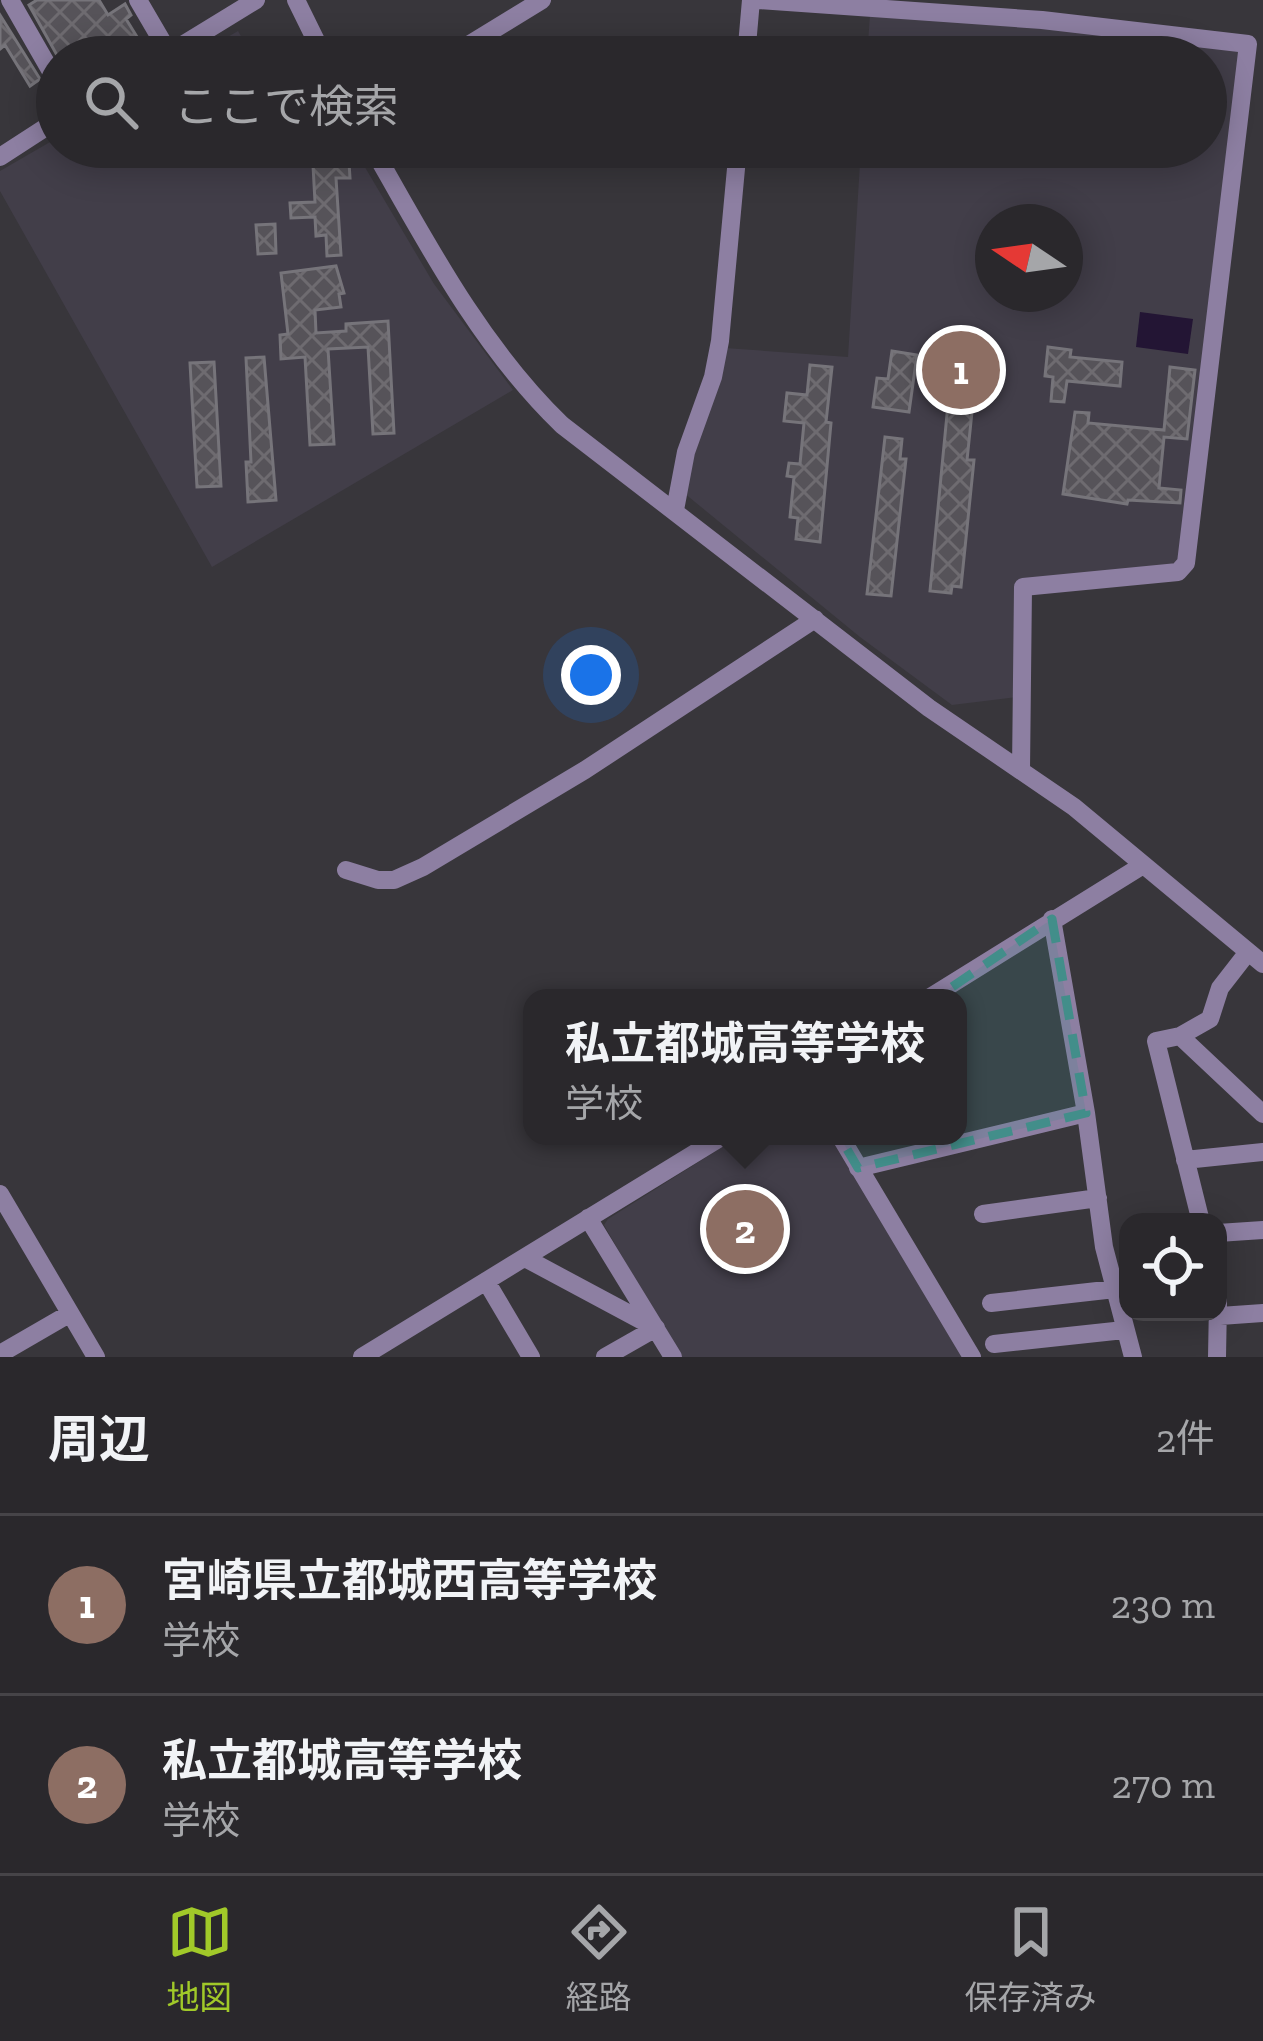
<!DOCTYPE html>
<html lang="ja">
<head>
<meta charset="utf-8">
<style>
  :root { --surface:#2a282c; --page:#363438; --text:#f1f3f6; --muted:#a5a6a9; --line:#464448; --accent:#a1c929 }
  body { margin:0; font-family:"Zilla Slab","Noto Sans JP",serif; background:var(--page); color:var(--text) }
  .controls { position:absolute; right:36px; bottom:36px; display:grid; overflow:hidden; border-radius:24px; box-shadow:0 6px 30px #0003 }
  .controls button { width:108px; height:108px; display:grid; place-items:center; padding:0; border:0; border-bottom:3px solid var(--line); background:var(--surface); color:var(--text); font:60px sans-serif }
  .compass { position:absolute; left:975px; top:204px; width:108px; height:108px; border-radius:50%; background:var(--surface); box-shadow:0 6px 30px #0003; rotate:283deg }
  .you { position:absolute; left:591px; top:675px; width:42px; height:42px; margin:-30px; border:9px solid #fff; border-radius:50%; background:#1a73e8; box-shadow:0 0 0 18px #1a73e833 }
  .badge { display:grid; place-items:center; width:78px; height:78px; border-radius:50%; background:var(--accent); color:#fff; font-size:39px; font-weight:700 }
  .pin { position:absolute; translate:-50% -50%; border:6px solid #fff; box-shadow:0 3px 12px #0006 }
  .popup { position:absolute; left:523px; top:989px; width:444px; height:156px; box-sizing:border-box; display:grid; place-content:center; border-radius:24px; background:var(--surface); filter:drop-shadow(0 3px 9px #0005); font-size:39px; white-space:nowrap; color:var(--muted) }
  .popup b { font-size:45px; color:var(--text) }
  .popup::after { content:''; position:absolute; left:50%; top:100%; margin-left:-24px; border:24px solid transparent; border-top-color:var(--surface) }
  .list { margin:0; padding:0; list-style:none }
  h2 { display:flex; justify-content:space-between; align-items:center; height:156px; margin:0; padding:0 48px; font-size:51px }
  h2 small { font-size:39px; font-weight:400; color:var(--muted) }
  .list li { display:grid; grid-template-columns:78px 1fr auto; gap:36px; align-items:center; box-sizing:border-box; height:180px; padding:0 48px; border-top:3px solid var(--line) }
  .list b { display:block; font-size:45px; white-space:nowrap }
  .list p { margin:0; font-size:39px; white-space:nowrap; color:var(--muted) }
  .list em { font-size:39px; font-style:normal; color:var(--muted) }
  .icon { flex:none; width:66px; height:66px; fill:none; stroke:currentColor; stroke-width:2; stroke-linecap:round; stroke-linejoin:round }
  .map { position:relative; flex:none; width:1263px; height:1357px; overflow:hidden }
  .search { position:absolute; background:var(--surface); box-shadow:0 6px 30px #0003; left:36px; right:36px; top:36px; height:132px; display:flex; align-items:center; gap:30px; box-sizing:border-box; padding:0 42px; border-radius:66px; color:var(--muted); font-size:45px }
  .sheet { height:516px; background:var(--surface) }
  nav { display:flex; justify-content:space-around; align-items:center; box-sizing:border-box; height:168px; border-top:3px solid var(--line); background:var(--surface); font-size:33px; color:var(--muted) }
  nav a { display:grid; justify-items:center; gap:6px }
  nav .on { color:var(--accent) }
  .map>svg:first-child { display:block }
  .built { fill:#423e49; fill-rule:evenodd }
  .water { fill:#231534 }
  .building { fill:url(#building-cross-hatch); stroke:#76747a; stroke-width:3 }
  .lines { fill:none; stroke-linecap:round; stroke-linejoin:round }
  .minor { stroke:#8d7fa2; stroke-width:18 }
  .marked { fill:#428e8a; fill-opacity:0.2; stroke:#428e8a; stroke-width:9; stroke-dasharray:24 15; stroke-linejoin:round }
</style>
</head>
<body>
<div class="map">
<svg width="1263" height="1357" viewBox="0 0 1263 1357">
  <defs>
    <pattern id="building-cross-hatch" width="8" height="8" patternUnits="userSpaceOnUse" patternTransform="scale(3)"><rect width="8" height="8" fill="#565359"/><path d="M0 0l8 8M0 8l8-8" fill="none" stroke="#6e6b70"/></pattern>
  </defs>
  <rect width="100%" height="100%" fill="#38363b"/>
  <path class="built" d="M870 15 1050 26 1228 46 1242 53 1179 565 1018 583 1017 697 952 705 860 637 684 493 692 453 725 348 848 357 861 147H1206V57H867ZM993 222H1065V294H993Z
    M238 31 253 57H193Z
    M57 138V147H353L434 284 513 390 212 567 0 191V171Z
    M740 1136H831L964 1357H680L604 1225 608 1219Z"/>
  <path class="water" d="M1140 312 1193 319 1188 354 1136 347Z"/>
  <path class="building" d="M37 0H99L108 15 125 4 131 15 126 19 139 40 115 57H103L92 39 58 57 29 5Z
    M0 15 40 79 30 86 5 45 0 49Z
    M312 147H348L350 178H336L341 255 327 256 326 235 316 236 315 217 291 218 290 203 315 202Z
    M275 224 276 253 258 254 256 225Z
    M336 266 344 293 339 294 341 307 315 310 316 333 346 331V324L388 321 394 433 373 434 368 347 328 349 334 444 310 445 305 357 281 359 280 335 288 334 281 273Z
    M1048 347 1071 350 1070 357 1122 362 1120 386 1067 381 1064 402 1051 401 1053 377 1045 376Z
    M892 351 917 355 909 412 873 407 877 378 888 379Z
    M953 352 978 354 967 460H974L961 587 952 586 951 593 930 591Z
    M264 357 276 500 248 502 246 462H251L246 358Z
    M214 362 221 486 197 487 190 363Z
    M810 365 832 367 826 422 831 423 820 542 796 539 798 518 790 517 794 477 787 476 789 463 800 464 804 423 784 421 787 393 807 395Z
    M1170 367 1195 370 1187 439 1164 437 1159 488 1181 490 1180 503 1128 500 1127 504 1063 494 1075 412 1089 413 1088 423 1164 430Z
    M885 437 902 439 900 459H906L891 596 867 594Z"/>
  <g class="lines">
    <path class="minor" d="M10 0 57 82
      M138 0 169 53
      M296 0 324 57
      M759 0 1042 20 1248 44 1186 563 1178 572 1023 587 1021 770
      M163 57 256 0
      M449 57 542 0
      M746 57 751 0
      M372 147C427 244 481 347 562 425L929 708 1074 807 1263 964
      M0 157 57 120
      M675 510 686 452 713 377 720 341 738 147
      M346 870 378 880H394L423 867 585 770 815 619
      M1052 919 1086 1113 1104 1247 1133 1357
      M929 998 1143 865
      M1180 1036 1263 1114
      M840 1136 972 1357
      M1185 1160 1263 1152
      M858 1168 1086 1113
      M0 1194 96 1357
      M983 1214 1098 1198
      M588 1218 673 1357
      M1201 1222 1156 1041 1180 1036 1210 1019 1220 988 1248 952
      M1218 1233 1263 1230
      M525 1258 652 1326
      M486 1281 531 1357
      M991 1303 1115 1289
      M1220 1316 1263 1313
      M994 1344 1124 1330
      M0 1354 69 1314
      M362 1357 723 1136
      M605 1357 656 1328
      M1217 1357 1218 1302"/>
  </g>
  <path class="marked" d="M1052 919 1086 1113 858 1168 809 1084Z"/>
</svg>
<div class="controls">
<button><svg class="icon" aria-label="locate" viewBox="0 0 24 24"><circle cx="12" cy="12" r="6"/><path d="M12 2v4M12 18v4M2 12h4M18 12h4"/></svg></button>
</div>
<svg class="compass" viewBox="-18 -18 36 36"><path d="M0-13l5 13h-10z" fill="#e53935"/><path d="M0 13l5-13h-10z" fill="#a5a6a9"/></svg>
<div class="you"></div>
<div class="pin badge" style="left:961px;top:370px;background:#8d6e63">1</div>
<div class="pin badge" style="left:745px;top:1229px;background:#8d6e63">2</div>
<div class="popup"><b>私立都城高等学校</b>学校</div>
<div class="search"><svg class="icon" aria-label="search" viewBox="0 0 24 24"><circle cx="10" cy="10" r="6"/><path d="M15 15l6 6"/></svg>ここで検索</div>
</div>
<section class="sheet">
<h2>周辺<small>2件</small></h2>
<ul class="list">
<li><span class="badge" style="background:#8d6e63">1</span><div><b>宮崎県立都城西高等学校</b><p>学校</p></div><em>230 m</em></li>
<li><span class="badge" style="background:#8d6e63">2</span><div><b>私立都城高等学校</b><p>学校</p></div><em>270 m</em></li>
</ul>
</section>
<nav>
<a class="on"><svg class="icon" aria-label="map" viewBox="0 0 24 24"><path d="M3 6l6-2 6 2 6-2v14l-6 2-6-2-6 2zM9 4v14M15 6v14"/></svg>地図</a>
<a><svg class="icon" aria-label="directions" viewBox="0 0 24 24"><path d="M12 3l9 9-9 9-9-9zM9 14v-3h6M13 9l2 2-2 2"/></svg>経路</a>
<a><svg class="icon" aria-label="saved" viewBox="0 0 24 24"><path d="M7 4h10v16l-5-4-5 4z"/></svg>保存済み</a>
</nav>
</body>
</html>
